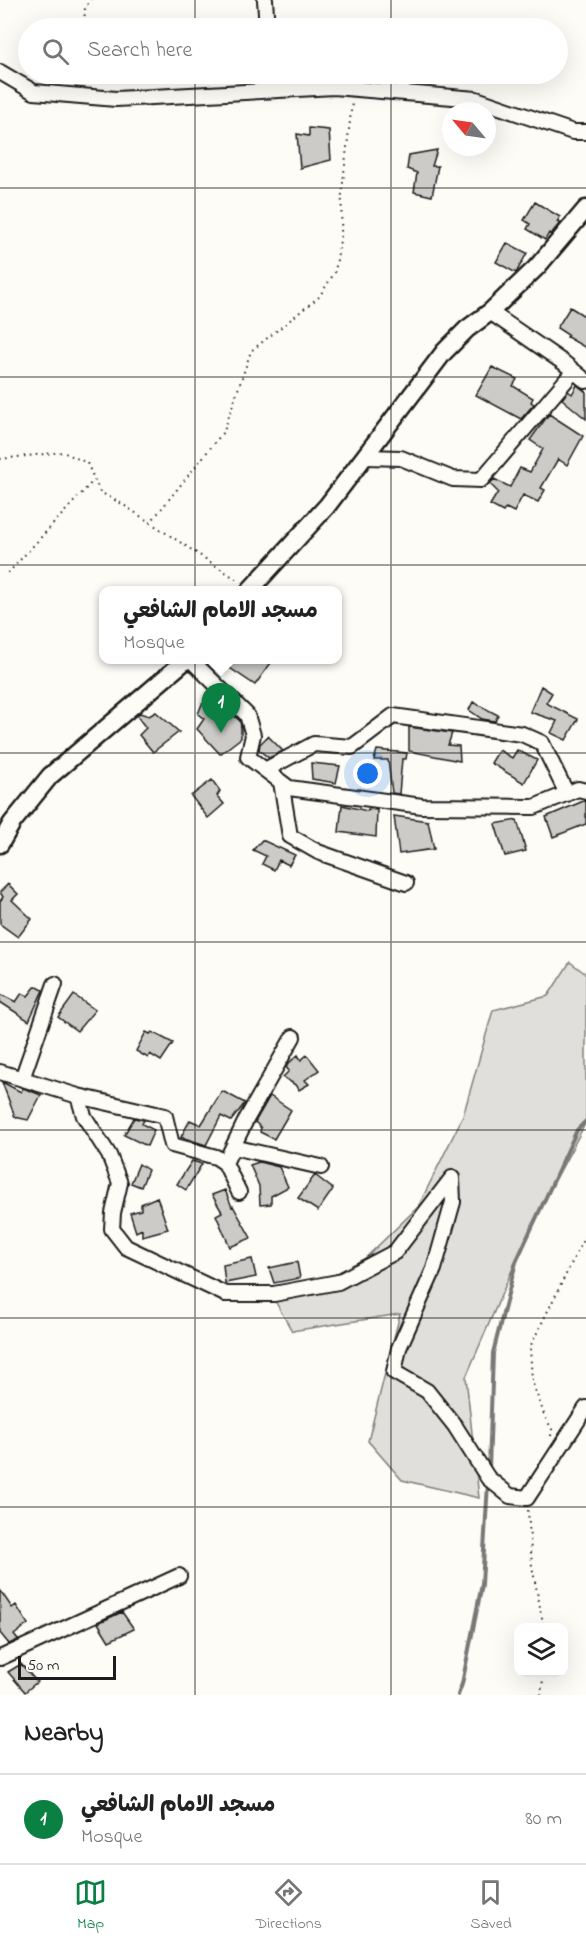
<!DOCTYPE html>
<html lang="en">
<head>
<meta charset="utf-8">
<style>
  :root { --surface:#fff; --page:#f6f6f6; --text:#222; --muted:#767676; --line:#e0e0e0; --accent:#0b8043 }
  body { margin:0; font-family:"Indie Flower","Playpen Sans Arabic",sans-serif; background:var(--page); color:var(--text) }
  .controls { position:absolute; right:18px; bottom:18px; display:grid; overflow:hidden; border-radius:12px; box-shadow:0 6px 24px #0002 }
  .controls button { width:54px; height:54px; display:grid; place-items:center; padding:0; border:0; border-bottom:2px solid var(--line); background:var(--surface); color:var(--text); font:30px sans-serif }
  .compass { position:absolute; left:442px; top:102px; width:54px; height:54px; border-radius:50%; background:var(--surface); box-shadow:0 6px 24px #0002; rotate:299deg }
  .scale { position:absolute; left:18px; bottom:15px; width:98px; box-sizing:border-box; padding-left:6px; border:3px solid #1c1c1c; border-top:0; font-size:16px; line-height:21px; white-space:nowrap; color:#1c1c1c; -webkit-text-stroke:4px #fdfcf7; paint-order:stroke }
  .you { position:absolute; left:368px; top:774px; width:21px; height:21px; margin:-15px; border:4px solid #fff; border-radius:50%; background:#1a73e8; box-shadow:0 0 0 9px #1a73e833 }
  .badge { display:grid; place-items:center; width:39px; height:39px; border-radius:50%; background:var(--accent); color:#fff; font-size:20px; font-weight:700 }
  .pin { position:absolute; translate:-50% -50px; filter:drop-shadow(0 2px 3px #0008) }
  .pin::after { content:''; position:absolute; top:32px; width:21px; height:18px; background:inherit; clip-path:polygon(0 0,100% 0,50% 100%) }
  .popup { position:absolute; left:99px; top:586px; width:243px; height:78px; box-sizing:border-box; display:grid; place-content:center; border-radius:12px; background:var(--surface); filter:drop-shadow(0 2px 4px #0005); font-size:20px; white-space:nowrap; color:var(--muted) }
  .popup b { font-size:22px; color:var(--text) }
  .popup::after { content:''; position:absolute; left:50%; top:100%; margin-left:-12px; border:12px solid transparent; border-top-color:var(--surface) }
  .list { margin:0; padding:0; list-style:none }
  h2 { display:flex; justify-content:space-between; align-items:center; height:78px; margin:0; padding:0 24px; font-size:26px }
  h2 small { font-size:20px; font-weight:400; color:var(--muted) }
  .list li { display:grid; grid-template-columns:39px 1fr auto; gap:18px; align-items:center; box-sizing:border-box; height:90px; padding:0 24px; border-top:2px solid var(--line) }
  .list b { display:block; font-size:22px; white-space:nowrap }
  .list p { margin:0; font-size:20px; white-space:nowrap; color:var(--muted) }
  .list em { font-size:20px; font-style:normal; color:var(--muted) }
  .icon { flex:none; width:33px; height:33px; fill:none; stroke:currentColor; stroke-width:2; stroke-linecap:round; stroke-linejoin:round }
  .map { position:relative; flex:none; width:586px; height:1695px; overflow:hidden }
  .search { position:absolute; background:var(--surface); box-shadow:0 6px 24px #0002; left:18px; right:18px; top:18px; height:66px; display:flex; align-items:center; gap:15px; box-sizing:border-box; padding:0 21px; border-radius:33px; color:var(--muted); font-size:22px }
  .sheet { height:168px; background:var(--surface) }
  nav { display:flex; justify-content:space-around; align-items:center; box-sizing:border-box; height:84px; border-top:2px solid var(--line); background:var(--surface); font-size:16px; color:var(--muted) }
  nav a { display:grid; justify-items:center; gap:3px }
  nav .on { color:var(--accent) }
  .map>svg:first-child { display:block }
  .green { fill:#e0dfdb; stroke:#7e7e7c; stroke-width:1.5 }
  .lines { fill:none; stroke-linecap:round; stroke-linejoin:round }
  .stream { stroke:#797876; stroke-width:4 }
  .building { fill:#cccbc8; stroke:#1c1c1c; stroke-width:1.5 }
  .minor-casing { stroke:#1c1c1c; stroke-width:18 }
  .tertiary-casing { stroke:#1c1c1c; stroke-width:21 }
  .path { stroke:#1c1c1c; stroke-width:2; stroke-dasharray:1.5 4.5; stroke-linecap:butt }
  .minor { stroke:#fdfcf7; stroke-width:14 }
  .tertiary { stroke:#fdfcf7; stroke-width:16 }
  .grid { fill:none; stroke:#1c1c1c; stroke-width:1.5; stroke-opacity:0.55 }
</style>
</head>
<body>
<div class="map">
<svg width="586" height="1695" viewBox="0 0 586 1695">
  <rect width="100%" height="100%" fill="#fdfcf7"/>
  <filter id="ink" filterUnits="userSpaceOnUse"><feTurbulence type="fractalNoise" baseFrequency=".0167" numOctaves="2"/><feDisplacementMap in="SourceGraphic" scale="12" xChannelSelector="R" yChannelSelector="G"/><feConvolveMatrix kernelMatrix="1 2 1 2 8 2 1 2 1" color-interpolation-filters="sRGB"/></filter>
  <g filter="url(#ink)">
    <path class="green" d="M570 962 586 974V1122L531 1226 466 1377 479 1498 402 1480 368 1441 400 1314 292 1331 275 1301 353 1270 418 1207 463 1116 493 1010 548 996Z"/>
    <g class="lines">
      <path class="stream" d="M489 1469 493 1353 516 1262 577 1130 586 1121
        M458 1695 462 1684 482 1584 488 1483"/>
    </g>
    <path class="building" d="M309 128 329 130 331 160 300 168 297 134 309 136Z
      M437 150 432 166H438L432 196 414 192 417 173 407 169 409 155Z
      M535 202 560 217 557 222 560 223 551 234 549 233 545 240 527 229 530 224 524 220Z
      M507 243 527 253 516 273 496 262Z
      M570 307 586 317V348L567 337 568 335 557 328Z
      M492 367 517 379 513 386 533 398 531 402 534 404 521 419 476 395Z
      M577 385 586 392V419L562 399 568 391 572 394Z
      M549 414 583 436 567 465 558 459 541 488 545 490 538 502 523 495 514 512 506 508 503 512 490 505 498 492 490 484 494 479 510 487 520 468 530 472 543 449 530 440Z
      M218 660H273L255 685Z
      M541 686 552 693 546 703 578 719 566 740 551 733 557 721 530 712Z
      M473 702 498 715 495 721 482 719 469 710Z
      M202 704H208L215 708 223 706 240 721 241 728V738L220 754 197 729 204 719 198 714Z
      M156 712 179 732 153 752 139 735 146 728 137 716 140 713 149 716Z
      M409 727 452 733 448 745 459 746 460 761 409 751Z
      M268 736 283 751 269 758 259 750 260 744Z
      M377 750 407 753 406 759H402L399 794 392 793 388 760H374Z
      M499 750 512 758 517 750 537 760 524 783 491 763Z
      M311 763 340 766 336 783 312 779Z
      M212 780 220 791 217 796 224 804 208 818 191 796Z
      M586 800V824L553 837 546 817Z
      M342 805 367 811 368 809 377 810 376 837 339 832Z
      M394 816 428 821 434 849 399 854Z
      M517 820 526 851 505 856 495 824Z
      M262 840 295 855 289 865 279 860 274 870 262 864 266 856 253 850Z
      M8 884 18 894 12 900 32 919 18 937 0 924V901L3 897 0 892Z
      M36 986 43 990 29 1021 0 1002V994L16 1002 22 993 28 996Z
      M74 995 95 1010 77 1031 58 1017Z
      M146 1032 150 1034 152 1032 173 1043 161 1061 150 1054 148 1058 136 1051Z
      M298 1055 301 1060 307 1055 319 1070 305 1080 309 1084 299 1090 297 1086 283 1077 289 1071 286 1067 289 1063Z
      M2 1082 21 1092 23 1088 41 1095 28 1120 15 1117Z
      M222 1091 245 1103 231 1121 221 1116 206 1145 181 1137 190 1120 201 1125Z
      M270 1096 291 1110 274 1139 260 1132 261 1128 255 1122Z
      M134 1118 144 1120 142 1124 154 1130 147 1146 124 1135Z
      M192 1161 202 1164 186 1190 177 1184Z
      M259 1162 279 1167 288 1187 271 1196V1204L260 1205 259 1186 250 1165Z
      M139 1164 148 1170 141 1187 131 1183Z
      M315 1175 333 1189 318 1211 298 1198Z
      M225 1190 232 1207 233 1206 251 1238 230 1247 216 1215 222 1212 212 1195Z
      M157 1197 168 1229 142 1236V1229L136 1232 130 1213 141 1210V1204Z
      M252 1259 256 1277 225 1283 223 1265Z
      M297 1262 300 1278 274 1283 269 1268Z
      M0 1590 12 1608 16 1605 28 1624 14 1635 18 1640 9 1644 0 1633Z
      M122 1612 134 1629 109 1641 98 1623Z
      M21 1664 37 1682 25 1692 8 1672Z"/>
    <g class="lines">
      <defs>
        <path id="minor" d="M265 0 267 28
          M0 72 34 92 116 99 334 87 476 99 573 132H586
          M270 74 271 90
          M490 312 564 363 586 381
          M366 457 401 458 453 479 481 480 574 371
          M191 660 247 715 253 735 248 757 289 788 422 806 534 807 578 789 586 791
          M265 770 314 744 352 747 393 716 522 734 542 743 567 794
          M281 782 290 836 318 852 406 883
          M0 1072 78 1096 84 1116 109 1155 120 1183 113 1213 112 1229 126 1247 225 1294H274L338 1282 395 1252 452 1178 453 1202 434 1269 399 1348 394 1372 427 1391 455 1426 488 1478 510 1496 527 1498 586 1408
          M22 1079 55 984
          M78 1096 165 1116 172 1145 216 1157 225 1163 239 1192
          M233 1147 321 1167
          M225 1163 247 1118 293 1037
          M0 1658 179 1576"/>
        <path id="tertiary" d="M250 590 327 506 444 352 467 329 490 312 537 267 586 209
          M0 844 12 823 50 776 186 660"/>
      </defs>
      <use href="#minor" class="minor-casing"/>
      <use href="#tertiary" class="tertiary-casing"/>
      <path class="path" d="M84 28 85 7 91 0
        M80 84 81 74
        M0 459 63 452 87 463 100 492 122 504 239 581
        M150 523 224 431 251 351 319 297 335 272 341 234 342 191 352 103
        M8 573 94 480
        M551 1436 552 1429 545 1417 532 1381 530 1347 586 1234
        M528 1510 532 1566 544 1628
        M541 1695 544 1672"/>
      <use href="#minor" class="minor"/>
      <use href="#tertiary" class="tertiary"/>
    </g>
  </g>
  <path class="grid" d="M195 0V28M391 0V28M195 74V1695M391 74V1695M0 188H586M0 377H586M0 565H586M0 753H586M0 942H586M0 1130H586M0 1318H586M0 1507H586"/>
</svg>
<div class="controls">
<button><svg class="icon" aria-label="layers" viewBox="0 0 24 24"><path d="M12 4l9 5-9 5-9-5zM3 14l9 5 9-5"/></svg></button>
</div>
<svg class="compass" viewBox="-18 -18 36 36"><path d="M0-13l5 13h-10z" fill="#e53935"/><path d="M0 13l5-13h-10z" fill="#767676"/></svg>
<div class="scale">50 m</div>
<div class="you"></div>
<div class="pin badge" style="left:221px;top:733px">1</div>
<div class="popup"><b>مسجد الامام الشافعي</b>Mosque</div>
<div class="search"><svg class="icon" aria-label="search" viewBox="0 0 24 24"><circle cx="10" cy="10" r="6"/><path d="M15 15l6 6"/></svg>Search here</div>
</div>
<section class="sheet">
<h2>Nearby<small></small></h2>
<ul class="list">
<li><span class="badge">1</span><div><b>مسجد الامام الشافعي</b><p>Mosque</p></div><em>80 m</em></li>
</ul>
</section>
<nav>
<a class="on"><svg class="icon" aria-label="map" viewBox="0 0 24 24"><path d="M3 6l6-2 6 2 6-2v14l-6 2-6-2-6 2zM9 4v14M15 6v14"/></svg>Map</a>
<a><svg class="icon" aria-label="directions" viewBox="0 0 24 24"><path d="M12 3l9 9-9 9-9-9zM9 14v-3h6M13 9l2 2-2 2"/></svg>Directions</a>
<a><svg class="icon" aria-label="saved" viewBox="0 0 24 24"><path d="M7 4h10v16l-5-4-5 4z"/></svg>Saved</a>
</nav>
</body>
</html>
